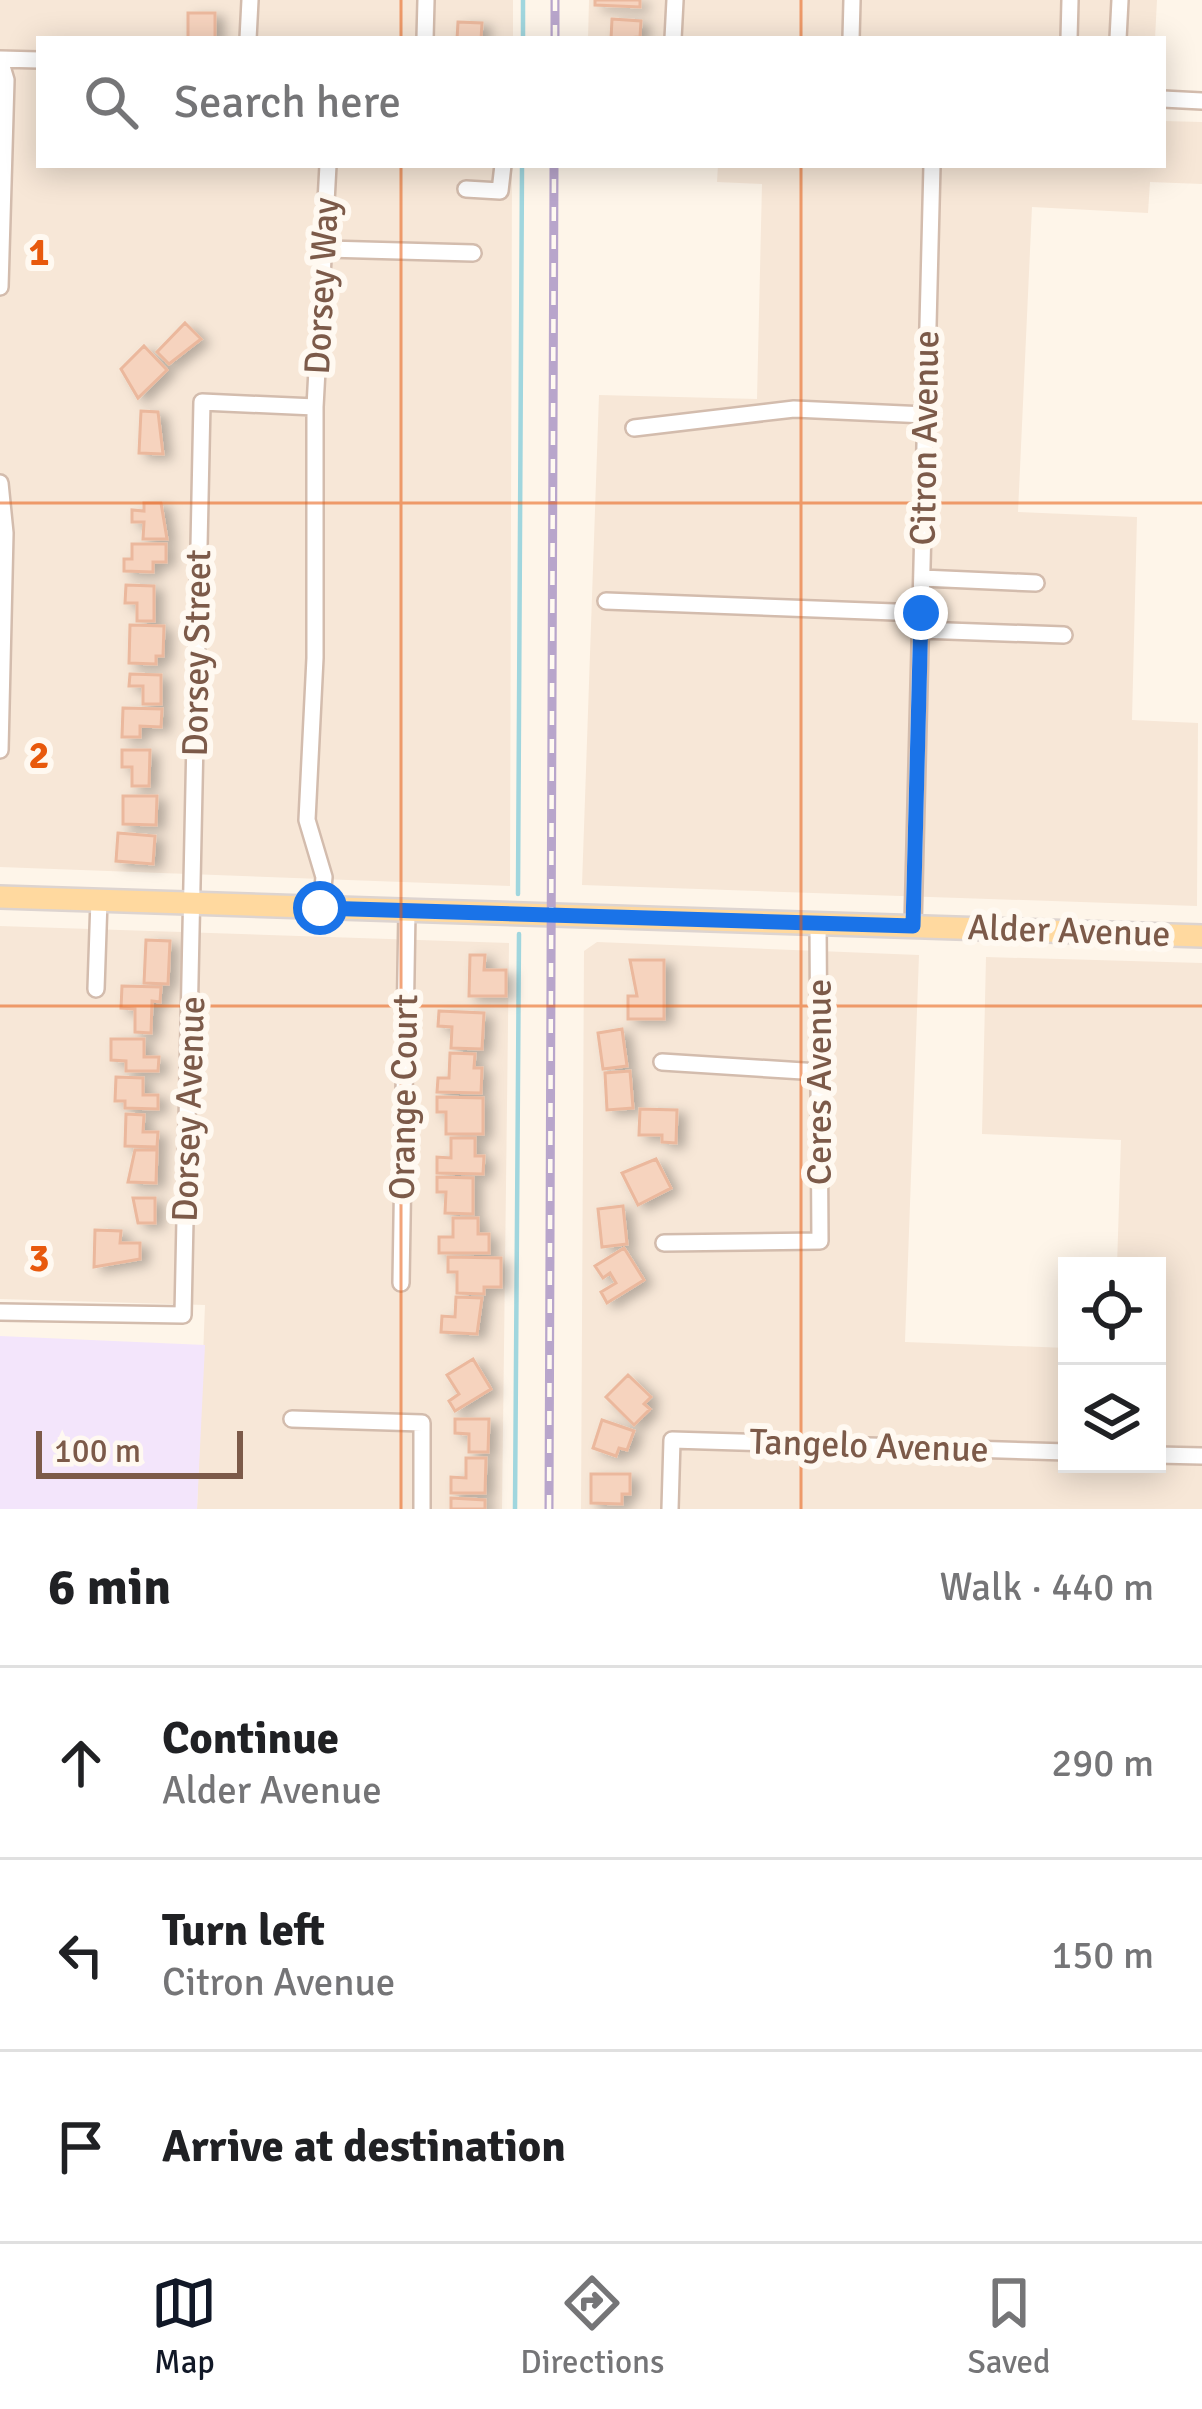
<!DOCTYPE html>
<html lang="en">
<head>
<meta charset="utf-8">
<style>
  :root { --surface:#fff; --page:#f2f2f2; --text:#202124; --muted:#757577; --line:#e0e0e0; --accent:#111827 }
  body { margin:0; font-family:Signika,sans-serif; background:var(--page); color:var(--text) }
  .controls { position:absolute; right:36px; bottom:36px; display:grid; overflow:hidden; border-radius:0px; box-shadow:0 6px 30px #0003 }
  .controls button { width:108px; height:108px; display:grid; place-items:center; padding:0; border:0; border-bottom:3px solid var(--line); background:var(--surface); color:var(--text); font:60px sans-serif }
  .scale { position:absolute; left:36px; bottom:30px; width:207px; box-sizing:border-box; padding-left:12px; border:6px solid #7c5a49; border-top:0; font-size:33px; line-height:42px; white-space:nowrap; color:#7c5a49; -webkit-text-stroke:9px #fff9f1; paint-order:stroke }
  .stop { position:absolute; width:36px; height:36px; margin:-27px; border:9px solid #1a73e8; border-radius:50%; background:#fff }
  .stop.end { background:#1a73e8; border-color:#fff; box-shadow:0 3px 12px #0008 }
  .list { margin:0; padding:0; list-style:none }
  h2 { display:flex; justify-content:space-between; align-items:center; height:156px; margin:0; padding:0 48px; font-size:51px }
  h2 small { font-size:39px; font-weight:400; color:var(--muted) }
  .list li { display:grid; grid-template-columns:78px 1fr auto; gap:36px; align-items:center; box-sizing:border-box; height:192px; padding:0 48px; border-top:3px solid var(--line) }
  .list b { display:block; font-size:45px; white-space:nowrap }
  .list p { margin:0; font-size:39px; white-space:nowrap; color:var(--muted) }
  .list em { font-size:39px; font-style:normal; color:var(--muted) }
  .icon { flex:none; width:66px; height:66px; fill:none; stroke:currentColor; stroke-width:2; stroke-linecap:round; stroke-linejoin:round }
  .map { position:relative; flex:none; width:1202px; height:1509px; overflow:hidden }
  .search { position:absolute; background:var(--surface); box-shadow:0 6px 30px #0003; left:36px; right:36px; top:36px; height:132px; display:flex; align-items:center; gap:30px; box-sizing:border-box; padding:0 42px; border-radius:0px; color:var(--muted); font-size:45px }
  .sheet { height:732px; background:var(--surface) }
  nav { display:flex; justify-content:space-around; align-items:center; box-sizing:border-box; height:168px; border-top:3px solid var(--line); background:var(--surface); font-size:33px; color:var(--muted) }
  nav a { display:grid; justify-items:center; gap:6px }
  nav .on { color:var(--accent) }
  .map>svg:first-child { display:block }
  .residential { fill:#f7e7d7 }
  .education { fill:#f3e5fb }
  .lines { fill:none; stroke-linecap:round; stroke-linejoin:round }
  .stream { stroke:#a0d6de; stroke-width:4.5 }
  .building { fill:#f6d3be; stroke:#ebb89d; stroke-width:3; filter:url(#shadow) }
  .minor-casing { stroke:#d3bcad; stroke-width:20 }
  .major-casing { stroke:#ddd4d0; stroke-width:26 }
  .minor { stroke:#fff; stroke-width:15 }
  .major { stroke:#ffd99f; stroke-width:21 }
  .rail-casing { stroke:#b8a5cb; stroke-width:9 }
  .rail { stroke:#fff9f1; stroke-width:4.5; stroke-dasharray:14; stroke-linecap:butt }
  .route { stroke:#1a73e8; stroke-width:15 }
  .grid { fill:none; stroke:#e8590c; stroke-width:3; stroke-opacity:0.55 }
  .labels { text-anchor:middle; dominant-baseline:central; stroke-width:12; stroke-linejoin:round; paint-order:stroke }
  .street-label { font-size:36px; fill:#7c5a49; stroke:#fff9f1 }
  .grid-label { font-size:39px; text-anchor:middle; font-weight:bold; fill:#e8590c; stroke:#fff9f1; stroke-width:12; stroke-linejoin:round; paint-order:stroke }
</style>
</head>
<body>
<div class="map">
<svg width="1202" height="1509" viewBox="0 0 1202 1509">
  <defs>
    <filter id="shadow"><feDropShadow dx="8" dy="4.5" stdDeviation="6" flood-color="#0004"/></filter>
  </defs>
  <rect width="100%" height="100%" fill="#fef5e9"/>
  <path class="residential" d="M0 0H513V39H39V165H512L510 886 0 867Z
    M589 0H1157L1155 39H588Z
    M1163 121 1202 122V184L1150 182 1148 213 1032 207 1018 512 1137 517 1132 720 1198 723 1197 906 582 885 599 395 757 399 762 184 717 182 718 165H1163Z
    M0 926 509 943 502 1509H197L205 1305 0 1299Z
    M597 942 919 955 905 1342 1067 1348V1464H1157V1266H1117L1121 1140 982 1134 986 957 1202 963V1509H581L584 951Z"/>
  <path class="education" d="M0 1336 205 1345 197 1509H0Z"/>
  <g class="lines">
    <path class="stream" d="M523 39V0
      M518 894 522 165
      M515 1509 519 934"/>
  </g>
  <path class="building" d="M595 0H640V7L595 5Z
    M188 13H215V39H188Z
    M612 19 641 21 640 37 611 39Z
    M458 22 482 23 481 39H457Z
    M185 323 201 339 169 364 157 352Z
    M144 346 167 370 138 398 121 369Z
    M141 411 158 412 163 454 139 453Z
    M144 503H161L167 539H143L144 522H132V510L144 511Z
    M132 544H166V562H153V572L124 571V559H132Z
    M126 585 154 586V621H137V603H125Z
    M130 625 164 626 163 656H156V664L129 663Z
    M130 674 161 675V704H143V686H129Z
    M123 708 162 709 161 727 140 726V737H122Z
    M122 750H150L149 786H132V767H122Z
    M123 796H157L156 825 123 824Z
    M118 833 155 836 153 864 116 861Z
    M146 940 170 941 168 984 144 983Z
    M470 955H485L484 970H506V996H469Z
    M630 960H664V1019H628V996H637Z
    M122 986 161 987 160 1002 152 1001 151 1033 135 1032V1009L121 1008Z
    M439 1011 484 1013 482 1049 451 1048 452 1027 438 1026Z
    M622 1029 627 1066 603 1069 598 1033Z
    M111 1039H144V1057H159L158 1071H126V1061L111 1060Z
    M450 1053 475 1054 474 1068H482L481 1093 437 1092 438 1078H449Z
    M630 1071 633 1108 607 1110 605 1073Z
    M116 1077 143 1078V1095H158V1109L125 1108V1101H115Z
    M437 1097 483 1098V1134H446V1112H437Z
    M640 1109 677 1110 676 1143 662 1142V1135H639Z
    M126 1114 144 1115 143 1132H158L157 1147 125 1146Z
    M451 1138H475V1156H484L483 1174 437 1173V1157L451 1158Z
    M135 1150H157L156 1183 128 1182Z
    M656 1159 671 1188 638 1205 622 1173Z
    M437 1177 473 1178V1214L445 1213 446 1192H437Z
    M133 1198H155V1223H138Z
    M623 1206 627 1244 602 1247 598 1209Z
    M453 1218H478V1234H489V1253H439V1237H453Z
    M95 1230 121 1231 120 1243H140V1259L94 1267Z
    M624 1248 644 1280 607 1303 601 1292 616 1283 610 1273 603 1278 595 1266Z
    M448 1257 501 1258V1287H484V1294L457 1293V1272H448Z
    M456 1297 482 1298 477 1334 441 1332 442 1316 455 1317Z
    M473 1359 491 1389 455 1411 449 1401 459 1394 447 1375Z
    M628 1375 651 1397 644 1404 650 1409 634 1425 606 1397Z
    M455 1419H489L488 1452H469V1434L455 1433Z
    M602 1420 634 1431 627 1450 619 1448 616 1456 593 1448Z
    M466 1458H486L485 1493H451V1477L466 1478Z
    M591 1474H630V1494H622V1504L591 1503Z
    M451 1498 485 1500V1509H451Z"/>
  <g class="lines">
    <defs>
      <path id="minor" d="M248 39 250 0
        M425 39 426 0
        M673 39 675 0
        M851 39 852 0
        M1069 39 1070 0
        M1118 39 1120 0
        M0 59 39 60
        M0 60 6 80 0 287
        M1163 99 1202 101
        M466 189 500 191 503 165
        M327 249 473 253
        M634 428 794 409 926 415
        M0 483 5 533 0 750
        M922 578 1036 583
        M606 601 921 613
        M920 630 1064 635
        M321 908 324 877 307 820 315 658V407L328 165
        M913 926 932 165
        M96 989 99 900
        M662 1062 819 1072
        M664 1243 820 1241 818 923
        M401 1283 407 910
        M0 1312 183 1315 202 402 315 407
        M292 1419 422 1423V1509
        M1157 1455 1202 1456
        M670 1509 672 1440 1067 1452"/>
      <path id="major" d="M0 897 1202 936"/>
    </defs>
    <use href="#minor" class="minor-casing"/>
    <use href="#major" class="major-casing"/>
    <use href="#minor" class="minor"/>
    <use href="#major" class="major"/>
    <defs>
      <path id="rail" d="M555 39V0
        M549 1509 554 165"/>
    </defs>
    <use href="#rail" class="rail-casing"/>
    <use href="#rail" class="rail"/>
  </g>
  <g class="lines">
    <path class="route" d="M320 908 913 926 921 613"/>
  </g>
  <path class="grid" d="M401 0V39M801 0V39M401 165V1509M801 165V1509M0 503H1202M0 1006H1202"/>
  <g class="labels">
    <g class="street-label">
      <text transform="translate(322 286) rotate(-87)">Dorsey Way</text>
      <text transform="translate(925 438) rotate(-89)">Citron Avenue</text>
      <text transform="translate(197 653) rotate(-89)">Dorsey Street</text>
      <text transform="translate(1069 931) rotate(2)">Alder Avenue</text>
      <text transform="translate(819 1082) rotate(-90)">Ceres Avenue</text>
      <text transform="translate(404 1097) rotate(-89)">Orange Court</text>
      <text transform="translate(189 1109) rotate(-88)">Dorsey Avenue</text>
      <text transform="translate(869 1446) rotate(2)">Tangelo Avenue</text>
    </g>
  </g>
  <g class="grid-label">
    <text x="39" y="265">1</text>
    <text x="39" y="768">2</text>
    <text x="39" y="1271">3</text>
  </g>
</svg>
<div class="controls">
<button><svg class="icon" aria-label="locate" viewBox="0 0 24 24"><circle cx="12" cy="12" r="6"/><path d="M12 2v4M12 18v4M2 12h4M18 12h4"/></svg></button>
<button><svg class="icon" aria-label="layers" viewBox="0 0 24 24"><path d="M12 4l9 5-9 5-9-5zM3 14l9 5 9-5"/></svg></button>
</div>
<div class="scale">100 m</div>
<div class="stop" style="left:320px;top:908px"></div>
<div class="stop end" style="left:921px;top:613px"></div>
<div class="search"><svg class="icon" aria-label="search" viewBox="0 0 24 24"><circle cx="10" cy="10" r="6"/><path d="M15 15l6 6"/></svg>Search here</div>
</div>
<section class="sheet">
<h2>6 min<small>Walk · 440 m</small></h2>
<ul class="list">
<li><svg class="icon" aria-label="ahead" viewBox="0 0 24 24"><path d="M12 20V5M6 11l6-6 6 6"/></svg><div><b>Continue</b><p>Alder Avenue</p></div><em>290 m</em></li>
<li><svg class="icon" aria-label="left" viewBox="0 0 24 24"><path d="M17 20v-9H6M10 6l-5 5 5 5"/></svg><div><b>Turn left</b><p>Citron Avenue</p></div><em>150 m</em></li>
<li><svg class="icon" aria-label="arrive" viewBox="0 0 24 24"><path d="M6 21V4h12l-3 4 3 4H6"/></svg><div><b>Arrive at destination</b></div></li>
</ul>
</section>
<nav>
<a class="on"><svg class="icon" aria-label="map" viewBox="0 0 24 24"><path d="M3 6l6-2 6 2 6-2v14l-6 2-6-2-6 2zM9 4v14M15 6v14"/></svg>Map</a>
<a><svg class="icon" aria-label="directions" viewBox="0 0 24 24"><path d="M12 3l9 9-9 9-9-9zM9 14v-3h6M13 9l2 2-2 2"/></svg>Directions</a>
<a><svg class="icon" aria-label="saved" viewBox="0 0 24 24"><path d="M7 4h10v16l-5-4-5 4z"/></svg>Saved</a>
</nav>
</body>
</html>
